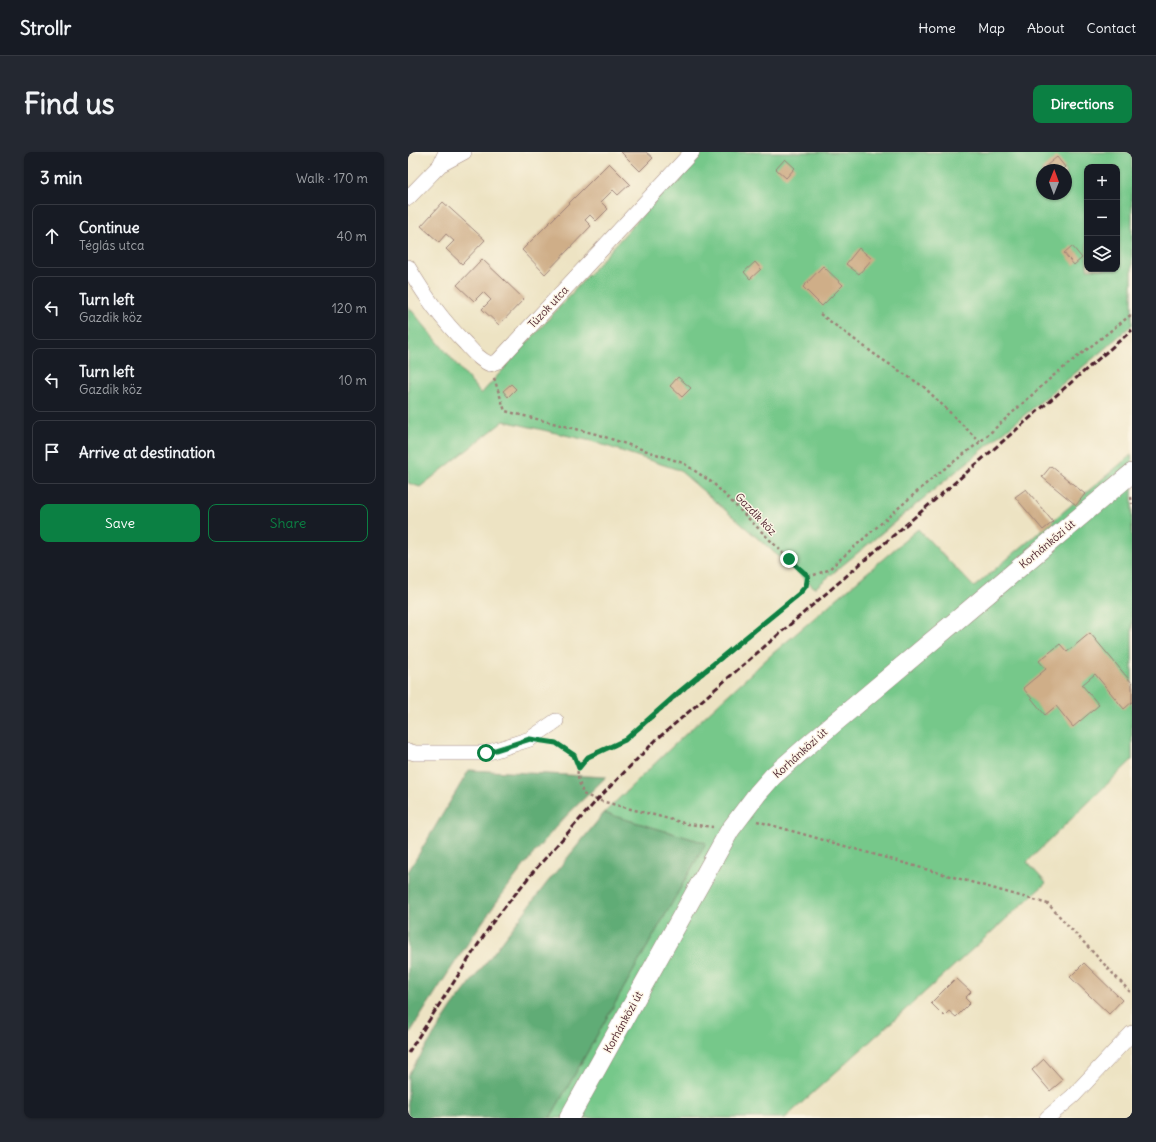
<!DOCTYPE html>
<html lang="en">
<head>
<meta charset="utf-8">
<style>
  :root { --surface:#171b24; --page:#242831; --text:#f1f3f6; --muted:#9ea1a6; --line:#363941; --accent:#0b8043 }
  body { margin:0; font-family:Delius,sans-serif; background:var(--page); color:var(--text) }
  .controls { position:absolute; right:12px; top:12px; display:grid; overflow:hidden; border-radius:8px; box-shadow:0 1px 3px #0004 }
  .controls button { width:36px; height:36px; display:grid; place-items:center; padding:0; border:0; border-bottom:1px solid var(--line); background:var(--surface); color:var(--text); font:20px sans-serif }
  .compass { position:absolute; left:628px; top:12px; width:36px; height:36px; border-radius:50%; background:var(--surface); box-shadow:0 1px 3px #0004; rotate:1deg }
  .stop { position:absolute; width:12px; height:12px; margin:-9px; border:3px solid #0b8043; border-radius:50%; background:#fff }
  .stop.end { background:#0b8043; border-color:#fff; box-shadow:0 1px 4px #0008 }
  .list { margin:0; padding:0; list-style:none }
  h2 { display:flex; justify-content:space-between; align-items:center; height:52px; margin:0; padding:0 16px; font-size:17px }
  h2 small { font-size:13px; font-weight:400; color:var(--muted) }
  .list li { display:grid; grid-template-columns:26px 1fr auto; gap:12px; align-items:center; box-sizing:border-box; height:64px; margin:0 8px 8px; padding:0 8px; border:1px solid var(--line); border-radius:8px }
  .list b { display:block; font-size:15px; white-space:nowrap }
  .list p { margin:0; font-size:13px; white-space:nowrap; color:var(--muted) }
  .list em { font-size:13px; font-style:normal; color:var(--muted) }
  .actions { display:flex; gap:8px; padding:12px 16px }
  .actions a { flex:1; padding:9px 0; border:1px solid var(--accent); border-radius:8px; text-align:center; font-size:14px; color:var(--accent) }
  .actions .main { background:var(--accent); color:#fff }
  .icon { flex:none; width:22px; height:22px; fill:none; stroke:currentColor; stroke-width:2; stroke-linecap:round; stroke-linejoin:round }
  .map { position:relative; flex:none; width:724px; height:966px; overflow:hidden; border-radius:8px }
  header { display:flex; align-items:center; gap:24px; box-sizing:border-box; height:56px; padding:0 20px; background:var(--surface); border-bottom:1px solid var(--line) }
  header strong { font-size:19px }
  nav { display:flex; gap:22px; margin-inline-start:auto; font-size:14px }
  .intro { display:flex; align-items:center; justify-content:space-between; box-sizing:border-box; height:96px; padding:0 24px }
  h1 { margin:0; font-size:28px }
  .button { padding:10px 18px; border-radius:8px; background:var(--accent); color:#fff; font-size:14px; font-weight:700 }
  main { display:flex; gap:24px; padding:0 24px }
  aside { flex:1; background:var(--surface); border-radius:8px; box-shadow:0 1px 3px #0004 }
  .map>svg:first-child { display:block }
  .green { fill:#76c88a; stroke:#60745a; fill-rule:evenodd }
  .forest { fill:#60ac76; stroke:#556650 }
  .building { fill:#cfae88 }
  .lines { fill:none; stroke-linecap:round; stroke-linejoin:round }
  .minor-casing { stroke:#9c8177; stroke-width:16 }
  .tertiary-casing { stroke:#9c8177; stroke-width:20 }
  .path { stroke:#9c8177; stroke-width:2.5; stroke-dasharray:3 3; stroke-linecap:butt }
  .minor { stroke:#fff; stroke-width:15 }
  .tertiary { stroke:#fff; stroke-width:19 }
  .rail { stroke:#4a1f2b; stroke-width:3; stroke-dasharray:6 3; stroke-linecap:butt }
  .route { stroke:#0b8043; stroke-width:5 }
  .labels { text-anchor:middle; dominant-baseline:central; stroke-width:3; stroke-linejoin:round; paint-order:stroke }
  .street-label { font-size:11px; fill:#4a1f2b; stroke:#fcf5e5 }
</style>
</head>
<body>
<header>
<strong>Strollr</strong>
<nav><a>Home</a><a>Map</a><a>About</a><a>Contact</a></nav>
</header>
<div class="intro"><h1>Find us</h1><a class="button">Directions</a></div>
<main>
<aside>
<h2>3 min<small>Walk · 170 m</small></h2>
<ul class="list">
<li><svg class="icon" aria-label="ahead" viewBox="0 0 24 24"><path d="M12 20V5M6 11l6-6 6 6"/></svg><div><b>Continue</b><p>Téglás utca</p></div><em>40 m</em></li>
<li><svg class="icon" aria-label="left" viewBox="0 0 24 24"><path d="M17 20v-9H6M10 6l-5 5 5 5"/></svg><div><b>Turn left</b><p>Gazdik köz</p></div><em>120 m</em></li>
<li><svg class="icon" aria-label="left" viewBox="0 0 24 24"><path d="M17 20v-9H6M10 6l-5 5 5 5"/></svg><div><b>Turn left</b><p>Gazdik köz</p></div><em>10 m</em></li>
<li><svg class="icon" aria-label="arrive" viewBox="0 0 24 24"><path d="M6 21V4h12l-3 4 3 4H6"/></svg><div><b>Arrive at destination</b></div></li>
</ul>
<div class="actions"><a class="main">Save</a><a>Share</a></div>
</aside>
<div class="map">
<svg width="724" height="966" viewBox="0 0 724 966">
  <rect width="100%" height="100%" fill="#fcf5e5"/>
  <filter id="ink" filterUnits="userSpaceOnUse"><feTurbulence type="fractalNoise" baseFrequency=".025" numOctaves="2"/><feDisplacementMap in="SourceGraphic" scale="8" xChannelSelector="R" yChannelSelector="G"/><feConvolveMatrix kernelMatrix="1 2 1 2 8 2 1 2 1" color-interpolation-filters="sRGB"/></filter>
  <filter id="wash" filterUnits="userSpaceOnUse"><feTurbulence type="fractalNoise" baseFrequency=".012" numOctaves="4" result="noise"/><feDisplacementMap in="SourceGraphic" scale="16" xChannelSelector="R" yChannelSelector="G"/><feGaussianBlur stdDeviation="0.9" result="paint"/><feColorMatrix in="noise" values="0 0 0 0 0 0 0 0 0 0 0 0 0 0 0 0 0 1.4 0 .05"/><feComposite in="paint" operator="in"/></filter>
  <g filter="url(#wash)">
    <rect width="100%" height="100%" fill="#ede3c3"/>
    <path class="green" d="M291 0H724V173L688 204 407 436 271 318 183 289 96 269 12 335 0 331V154L73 242ZM679 15H709V117H679ZM634 18H658V42H634Z
      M723 303 724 312V608L619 710 638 731 377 966H142L298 691 196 661 267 592 363 503 510 377 566 435Z"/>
    <path class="forest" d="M61 618 198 625C181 642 162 659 146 677 91 741 45 812 0 884V720Z
      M196 661 298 691 142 966H0V923L44 855 138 732Z"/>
    <g id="blocks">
      <path class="building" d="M213 0H238L245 6 232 19Z
        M649 5 657 15 654 18H633Z
        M377 7 387 16 378 26 368 17Z
        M201 11 222 32 210 43 205 38 193 50 200 57 188 69 182 63 177 68 183 74 137 122 114 98Z
        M35 50 77 88 54 112 38 97 46 89 38 82 31 90 13 74Z
        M664 94 674 106 666 113 656 101Z
        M451 96 464 107 451 122 438 112Z
        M74 107 116 147 91 173 74 157 83 148 75 140 66 149 49 133Z
        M347 110 353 117 342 127 336 120Z
        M415 114 435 133 414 154 395 135Z
        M270 225 283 236 274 245 262 234Z
        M103 232 108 237 100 245 95 239Z
        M643 314 677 342 668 353 634 325Z
        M618 337 645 370 635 378 607 345Z
        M682 481 724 531V550L716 557 687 522 674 533 691 553 665 575 648 554 637 563 615 536 638 517 631 509 652 492 659 500Z
        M676 811 714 848 701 862 662 825Z
        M548 826 563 840 557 846 562 851 548 865 541 859 536 864 523 851Z
        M636 907 655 928 642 939 624 918Z"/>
    </g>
  </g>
  <g filter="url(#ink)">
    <use href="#blocks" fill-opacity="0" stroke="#9c8177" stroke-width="1"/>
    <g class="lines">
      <defs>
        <path id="minor" d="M32 13 56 0
          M0 46 32 13 38 0
          M0 115C18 145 33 167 58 192 65 200 72 208 82 212L90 209 284 0
          M0 599 7 601H78L122 587 148 569
          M639 966 665 944 724 881"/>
        <path id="tertiary" d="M161 966 322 678 350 641 365 624 405 589 724 321"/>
      </defs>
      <use href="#minor" class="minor-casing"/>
      <use href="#tertiary" class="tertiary-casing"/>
      <path class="path" d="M412 162 469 204 516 235 572 290
        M86 226 97 259 188 282 275 311 305 331 381 407 400 424 398 434 391 442C333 490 276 537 220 586 206 598 180 597 171 615 167 623 173 634 175 642L189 648 280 672 305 675
        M723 345 724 352
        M400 424 406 423 420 418 528 323 572 290 645 224 724 162
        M144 590 148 591 166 603 171 616
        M349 669 640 752 724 842"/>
      <use href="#minor" class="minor"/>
      <use href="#tertiary" class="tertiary"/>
      <path class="rail" d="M0 901 84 771 125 720 189 648 248 588 724 178"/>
    </g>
  </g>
  <g class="lines" filter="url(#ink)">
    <path class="route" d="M78 601 122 587 148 591 166 603 171 616 180 605 217 588 270 541 391 442 398 434 400 424 381 407"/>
  </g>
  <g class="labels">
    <g class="street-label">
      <text transform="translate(140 155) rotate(-47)">Túzok utca</text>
      <text transform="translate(348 362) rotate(46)">Gazdik köz</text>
      <text transform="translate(639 392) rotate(-40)">Korhánközi út</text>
      <text transform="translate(392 601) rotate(-42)">Korhánközi út</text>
      <text transform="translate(215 870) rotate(-61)">Korhánközi út</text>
    </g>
  </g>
</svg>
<div class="controls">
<button>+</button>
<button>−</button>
<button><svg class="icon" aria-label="layers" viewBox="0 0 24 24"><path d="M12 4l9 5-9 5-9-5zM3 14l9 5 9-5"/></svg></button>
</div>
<svg class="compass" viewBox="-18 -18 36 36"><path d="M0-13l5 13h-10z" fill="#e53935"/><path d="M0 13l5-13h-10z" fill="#9ea1a6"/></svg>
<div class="stop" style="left:78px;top:601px"></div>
<div class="stop end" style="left:381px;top:407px"></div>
</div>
</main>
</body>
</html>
